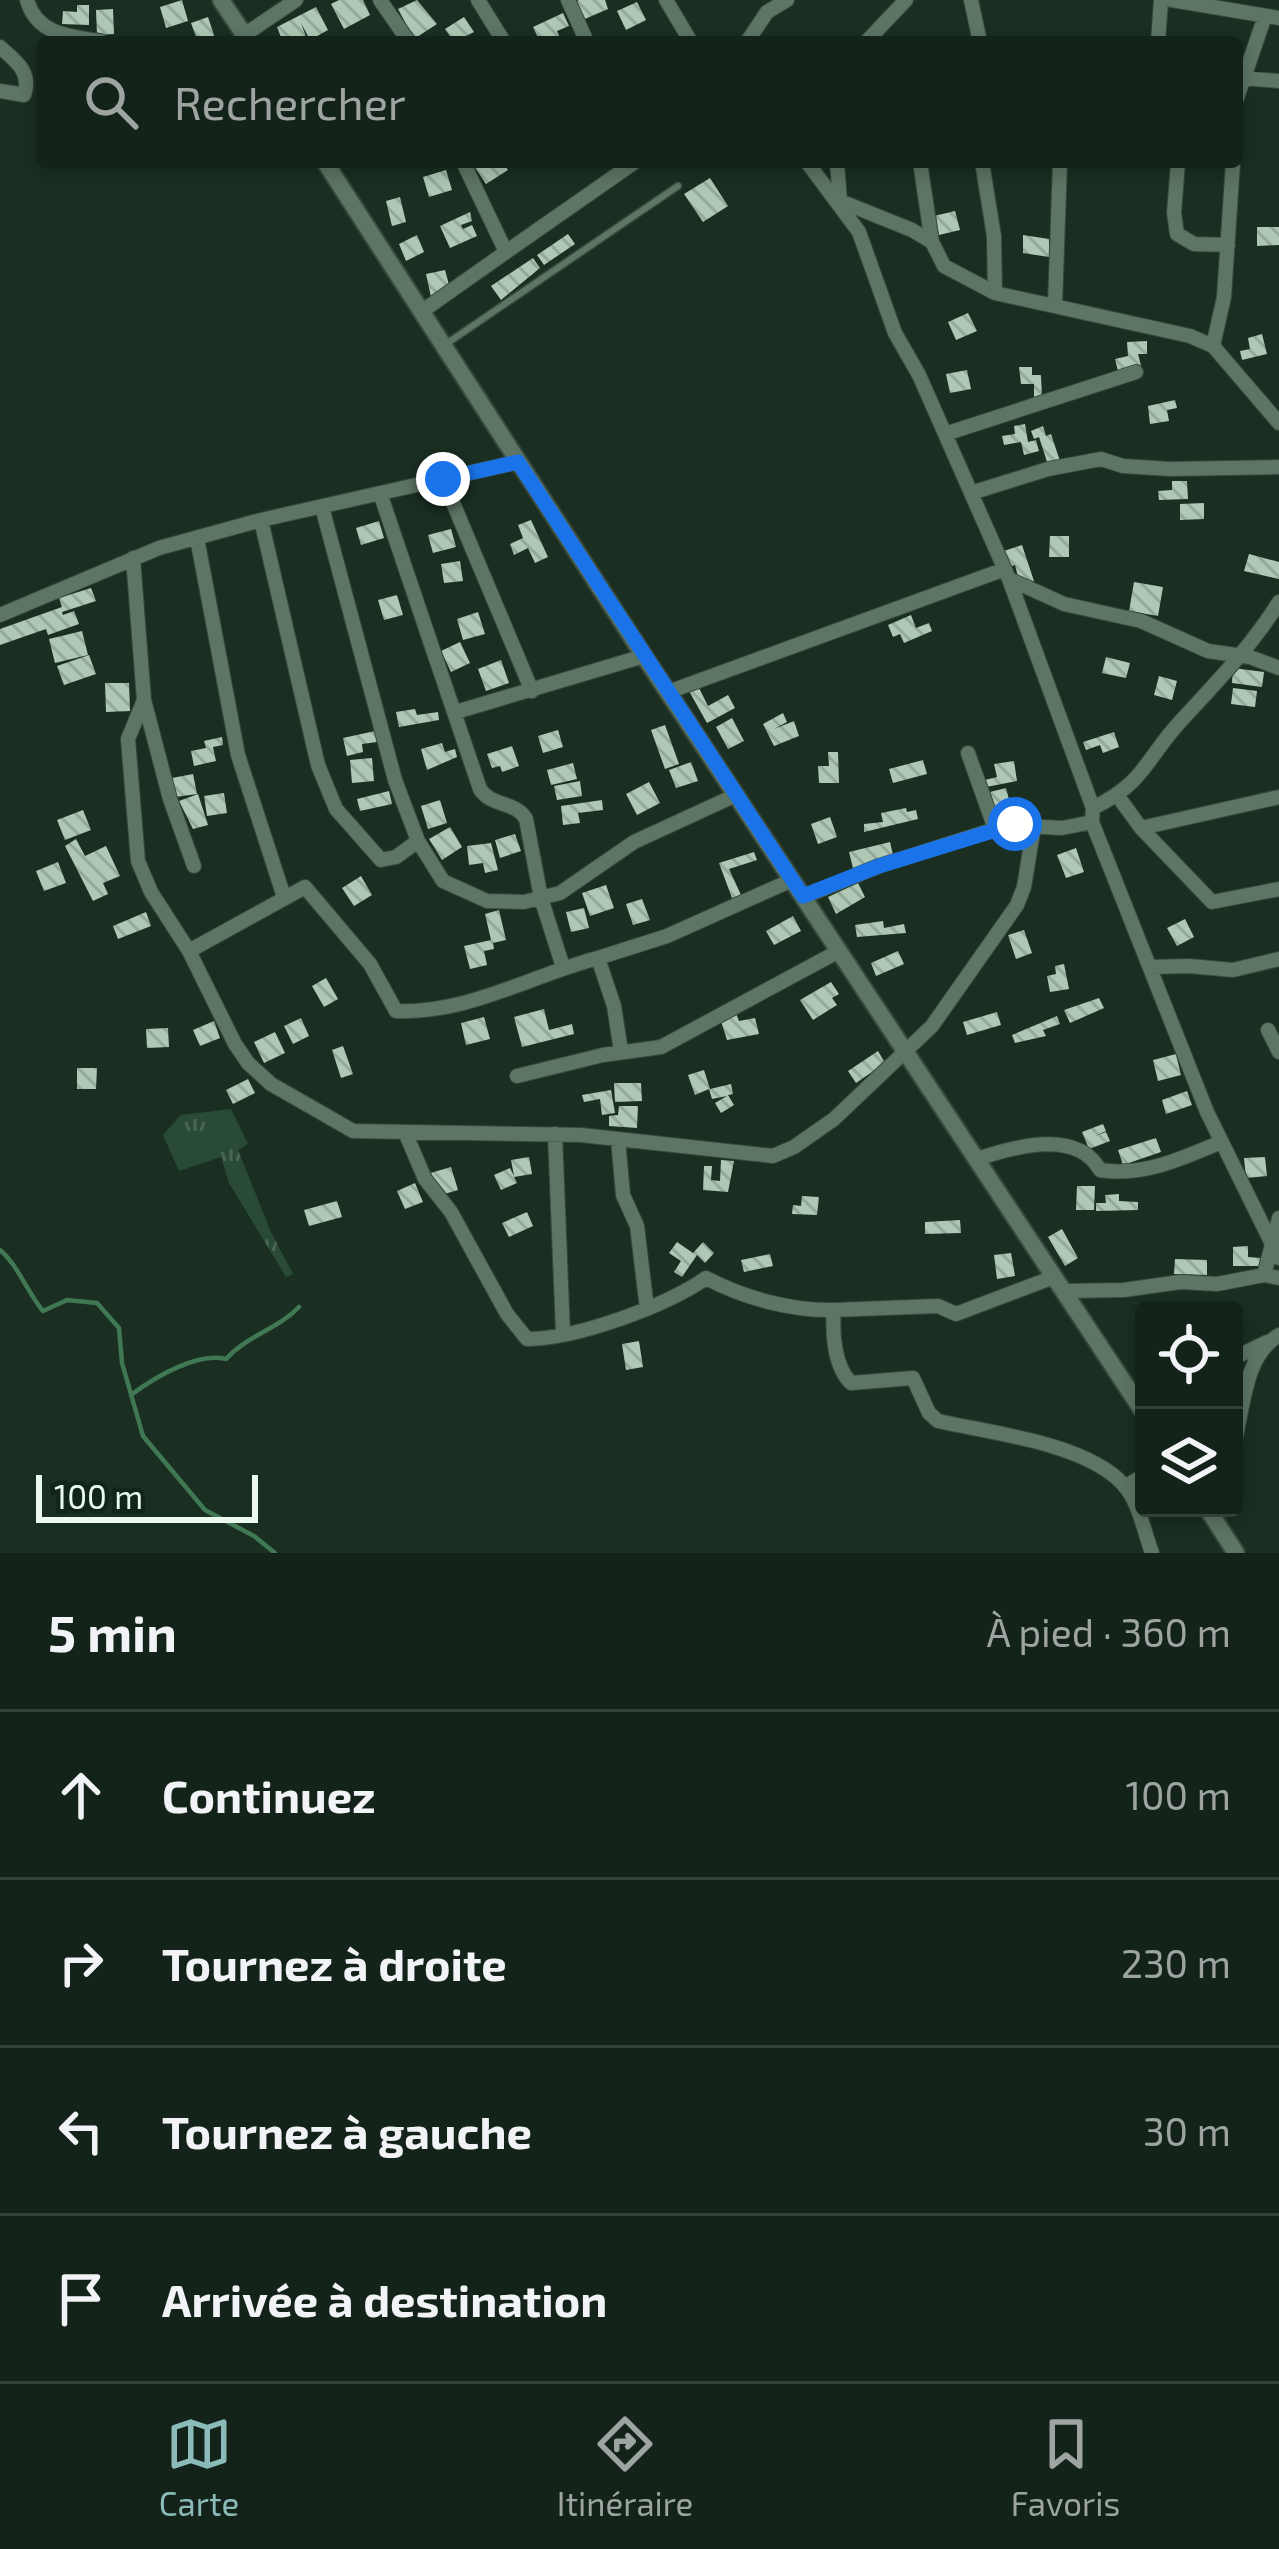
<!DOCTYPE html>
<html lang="fr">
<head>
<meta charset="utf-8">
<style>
  :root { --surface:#142319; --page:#1d2b22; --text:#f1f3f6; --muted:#9da4a2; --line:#334038; --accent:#8bbbb9 }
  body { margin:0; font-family:"Exo 2",sans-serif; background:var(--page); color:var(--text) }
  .controls { position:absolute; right:36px; bottom:36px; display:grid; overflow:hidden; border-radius:12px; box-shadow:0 6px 18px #0003 }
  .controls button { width:108px; height:108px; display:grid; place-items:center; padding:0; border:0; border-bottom:3px solid var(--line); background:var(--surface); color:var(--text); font:60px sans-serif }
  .scale { position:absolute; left:36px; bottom:30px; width:222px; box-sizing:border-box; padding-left:12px; border:6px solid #ecf9ef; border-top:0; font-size:33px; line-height:42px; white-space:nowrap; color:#ecf9ef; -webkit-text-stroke:9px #112518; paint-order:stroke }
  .stop { position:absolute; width:36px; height:36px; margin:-27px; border:9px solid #1a73e8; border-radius:50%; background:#fff }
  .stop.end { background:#1a73e8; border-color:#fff; box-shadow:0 3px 12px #0008 }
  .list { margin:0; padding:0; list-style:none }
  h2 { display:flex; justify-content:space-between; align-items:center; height:156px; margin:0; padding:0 48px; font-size:51px }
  h2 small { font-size:39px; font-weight:400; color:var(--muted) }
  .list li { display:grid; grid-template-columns:78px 1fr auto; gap:36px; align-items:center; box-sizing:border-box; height:168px; padding:0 48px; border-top:3px solid var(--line) }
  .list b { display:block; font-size:45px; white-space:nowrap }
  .list em { font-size:39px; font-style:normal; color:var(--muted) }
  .icon { flex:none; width:66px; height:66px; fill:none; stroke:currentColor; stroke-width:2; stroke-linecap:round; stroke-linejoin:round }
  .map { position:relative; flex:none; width:1279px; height:1553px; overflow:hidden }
  .search { position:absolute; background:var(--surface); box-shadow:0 6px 18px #0003; left:36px; right:36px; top:36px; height:132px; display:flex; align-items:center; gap:30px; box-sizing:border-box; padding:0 42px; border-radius:12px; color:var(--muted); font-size:45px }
  .sheet { height:828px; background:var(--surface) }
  nav { display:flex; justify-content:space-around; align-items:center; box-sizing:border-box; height:168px; border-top:3px solid var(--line); background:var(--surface); font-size:33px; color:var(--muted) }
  nav a { display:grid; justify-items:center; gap:6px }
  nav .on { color:var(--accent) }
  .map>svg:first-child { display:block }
  .grass { fill:url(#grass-tufts) }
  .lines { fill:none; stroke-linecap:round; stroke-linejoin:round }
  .stream { stroke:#407854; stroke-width:4.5 }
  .building { fill:url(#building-back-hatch) }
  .service-casing { stroke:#37493c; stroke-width:9 }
  .minor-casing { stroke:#37493c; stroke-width:16 }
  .tertiary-casing { stroke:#37493c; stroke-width:20 }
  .service { stroke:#5d7564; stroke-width:6 }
  .minor { stroke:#5d7564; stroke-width:14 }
  .tertiary { stroke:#5d7564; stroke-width:16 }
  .route { stroke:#1a73e8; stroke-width:15 }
</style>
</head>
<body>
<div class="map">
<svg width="1279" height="1553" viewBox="0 0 1279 1553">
  <defs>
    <pattern id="grass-tufts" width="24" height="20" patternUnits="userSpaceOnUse" patternTransform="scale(3)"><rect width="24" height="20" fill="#294a34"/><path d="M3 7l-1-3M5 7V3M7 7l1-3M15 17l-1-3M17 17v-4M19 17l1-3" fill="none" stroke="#486552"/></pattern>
    <pattern id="building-back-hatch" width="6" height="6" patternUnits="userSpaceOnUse" patternTransform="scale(3)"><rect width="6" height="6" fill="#aec8b5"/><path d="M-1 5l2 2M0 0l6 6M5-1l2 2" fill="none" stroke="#94a99a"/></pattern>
  </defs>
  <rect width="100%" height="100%" fill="#1a2f21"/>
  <path class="grass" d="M231 1109 248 1144 238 1150 271 1232 293 1274 286 1277 229 1183 221 1157 179 1171 163 1135 181 1115Z"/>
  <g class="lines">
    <path class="stream" d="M0 1250C18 1265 27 1292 43 1311L67 1300 97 1303 119 1328 122 1363 143 1436 205 1510 254 1536 275 1553
      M131 1395C155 1377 197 1352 226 1359 248 1335 278 1329 299 1307"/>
  </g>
  <path class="building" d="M182 0 188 21 166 28 160 7Z
    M339 0H363L370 15 344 29 331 4Z
    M417 0 437 24 414 39 398 9Z
    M579 0H605L608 9 580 21 572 3Z
    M637 2 646 20 626 30 617 11Z
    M77 5H89V25L62 24 63 11 77 12Z
    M316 7 328 30 310 40 301 23 308 42H283L277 27Z
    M113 9 114 34 97 35 96 10Z
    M563 13 569 26 557 31 562 42H540L533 27Z
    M208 17 215 38 198 42 191 23Z
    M464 17 474 32 454 42 445 29Z
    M481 162H503L508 170 486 184 474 166Z
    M446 170 452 190 429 197 423 177Z
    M710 178 728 206 703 222 684 194Z
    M400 197 406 222 392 226 386 201Z
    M955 211 960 230 939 235 934 216Z
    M470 212 472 221 461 225 463 229 472 225 477 236 450 248 440 226Z
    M1257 227H1279V245L1257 246Z
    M568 234 575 244 544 265 537 255Z
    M417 235 424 252 406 261 399 244Z
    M1023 235 1049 239V257L1023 253Z
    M533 258 540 268 501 300 491 286Z
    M445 270 451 292 431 297 426 274Z
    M968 313 977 331 956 340 948 322Z
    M1262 334 1267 354 1242 360 1240 351 1250 349 1248 338Z
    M1147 341V354H1138L1143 373 1120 379 1115 359 1128 356 1127 342Z
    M1019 367H1032V375H1041L1042 398 1034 399V384H1021Z
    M967 370 971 389 950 393 946 374Z
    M1175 400 1177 408 1167 410 1169 421 1150 424 1148 406Z
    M1025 424 1028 442 1036 440 1039 451 1024 455 1021 442 1004 445 1002 436 1015 434 1014 426Z
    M1043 426 1046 436 1051 434 1061 464 1049 468 1039 437 1034 439 1031 431Z
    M1172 481H1187L1188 499 1159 500 1158 491 1172 490Z
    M1204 503V519L1180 520V504Z
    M531 520 548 557 535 563 528 548 514 555 510 544 523 538 518 525Z
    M379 521 384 538 361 545 356 528Z
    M451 529 456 547 433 553 428 535Z
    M1050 536H1069V557H1049Z
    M1022 545 1034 581 1020 584 1015 565 1009 567 1004 551Z
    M1249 554 1279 562V579L1244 571Z
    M460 561 463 581 444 583 441 564Z
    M1134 582 1163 587 1158 616 1129 611Z
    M91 588 96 601 62 612 63 615 74 611 79 624 48 635 46 629 0 645V629L62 607 59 598Z
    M397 595 403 615 384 620 378 600Z
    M478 612 485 634 463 640 457 619Z
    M911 615 916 628 929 623 932 631 904 643 900 634 893 637 888 625Z
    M82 631 88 655 55 663 49 639Z
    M460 642 470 663 451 672 441 651Z
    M89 655 96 674 64 685 57 666Z
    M1106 657 1130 663 1126 678 1102 673Z
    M501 660 509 683 486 691 478 669Z
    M1233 668 1264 672 1262 687 1232 683Z
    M1159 676 1177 681 1172 700 1154 695Z
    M105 683H129L130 711 106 712Z
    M698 686 708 706 728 695 735 708 707 723 689 691Z
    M1233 688 1257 691 1255 707 1231 704Z
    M415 709 417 715 438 712 439 720 399 727 396 712Z
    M783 713 787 722 774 729 794 721 799 736 774 746 763 724Z
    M732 718 744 741 728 749 716 727Z
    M665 725 679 764 665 769 651 730Z
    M558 730 563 747 543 753 538 736Z
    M375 731 377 742 362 744 363 752 347 756 343 738Z
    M1114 732 1119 747 1103 753 1100 745 1086 750 1083 742Z
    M222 737 223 745 213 747 216 761 194 766 191 751 206 748 204 741Z
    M442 743 445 752 455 749 457 757 427 770 421 749Z
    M512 746 519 766 502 772 500 766 492 768 487 754Z
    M828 752H838L839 783H819L818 766H829Z
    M372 758 374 781 352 783 350 760Z
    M923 760 927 774 893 783 889 769Z
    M1014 761 1017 781 986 787 985 780 997 777 994 764Z
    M691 762 698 781 676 788 669 770Z
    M573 763 577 779 551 785 547 770Z
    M193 774 197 794 175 797 172 778Z
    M580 781 582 796 557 800 554 786Z
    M649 782 660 803 637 815 626 794Z
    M1006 788 1012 811 996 814 990 792Z
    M389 791 392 804 360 811 357 799Z
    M224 793 227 813 207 816 204 796Z
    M198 794 208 825 193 829 179 801Z
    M440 800 447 823 428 829 421 806Z
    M602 800 603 810 578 813 580 823 563 825 561 806Z
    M906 808 907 812 916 810 918 819 864 832V824L883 822 881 813Z
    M83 810 91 830 65 840 57 820Z
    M830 817 837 837 818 844 811 824Z
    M450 827 462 847 442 860 429 839Z
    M515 834 521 851 500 858 495 840Z
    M76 839 85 856 106 846 120 876 103 883 108 894 93 901 65 846Z
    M890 842 894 859 854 872 849 852Z
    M491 843 498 870 485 873 483 863 469 865 467 846Z
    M1076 848 1084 872 1066 878 1057 855Z
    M754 852 757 860 729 869 741 895 732 898 719 863Z
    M58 862 66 883 44 891 36 871Z
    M361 876 372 895 354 906 342 888Z
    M858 883 865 897 836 914 828 897Z
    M606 885 614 908 590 916 582 893Z
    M642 899 650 920 633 925 626 904Z
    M584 908 589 928 571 932 566 912Z
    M499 910 506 940 493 943 494 949 484 951 487 965 470 969 464 946 491 940 485 914Z
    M146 912 151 926 118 939 113 926Z
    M793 916 801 931 774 945 766 931Z
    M1185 919 1194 937 1177 946 1167 928Z
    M883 921 884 928 904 924 906 933 857 937 855 925Z
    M1024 930 1032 953 1016 959 1008 935Z
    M898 951 904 964 876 976 871 963Z
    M1064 964 1069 989 1050 992 1047 976 1056 974 1055 966Z
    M326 978 338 999 324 1007 312 986Z
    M831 982 839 994 832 998 837 1005 813 1020 800 1000Z
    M1099 998 1104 1008 1070 1023 1064 1010Z
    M544 1009 549 1030 572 1024 574 1034 522 1047 514 1017Z
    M997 1012 1001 1025 967 1035 963 1022Z
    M736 1013 739 1021 755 1018 759 1034 727 1040 720 1018Z
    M1057 1016 1060 1024 1043 1030 1046 1036 1015 1043 1012 1035Z
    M484 1017 490 1039 466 1045 461 1023Z
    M301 1018 309 1036 293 1044 284 1026Z
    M214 1021 220 1038 200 1046 193 1030Z
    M168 1028 169 1047 147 1048 146 1029Z
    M275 1032 285 1053 264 1063 254 1042Z
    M343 1046 353 1074 341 1078 332 1050Z
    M878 1051 885 1063 856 1083 848 1071Z
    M1176 1054 1181 1075 1158 1081 1153 1060Z
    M77 1068H97L96 1089H77Z
    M704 1070 710 1089 731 1084 733 1094 728 1095 734 1105 721 1113 715 1103 727 1096 712 1099 709 1089 695 1095 688 1075Z
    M248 1079 255 1093 233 1104 226 1090Z
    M614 1083H641L642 1101 615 1102Z
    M611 1090 615 1113 602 1115 600 1099 584 1102 582 1095Z
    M1187 1091 1192 1105 1166 1114 1162 1100Z
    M619 1106H638L637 1128 609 1126V1116L618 1115Z
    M1103 1124 1106 1131 1095 1136 1106 1132 1110 1141 1089 1149 1082 1132Z
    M1156 1138 1161 1152 1123 1165 1118 1150Z
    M529 1157 532 1174 514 1177 517 1183 501 1190 494 1175 510 1168 514 1176 511 1160Z
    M1265 1157 1267 1176 1246 1178 1244 1158Z
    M721 1160 734 1161 728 1192 703 1190 704 1166H712L711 1180 720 1181Z
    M451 1167 458 1190 434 1197 427 1174Z
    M415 1183 423 1202 405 1209 397 1191Z
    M1077 1186H1095L1094 1210H1076Z
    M1119 1194V1201L1138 1202V1210L1096 1211V1203H1106L1105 1195Z
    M802 1196 819 1197 817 1215 792 1214 793 1205 801 1206Z
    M337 1201 342 1217 309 1226 304 1210Z
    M527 1212 533 1226 509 1237 502 1223Z
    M960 1220 961 1233 925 1234V1222Z
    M1062 1229 1078 1258 1065 1266 1048 1237Z
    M677 1242 693 1253 703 1242 714 1253 705 1263 697 1255 682 1277 674 1272 681 1261 669 1253Z
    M1248 1246V1257L1261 1258 1260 1266H1233V1247Z
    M1011 1253 1015 1276 997 1279 994 1255Z
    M770 1254 773 1266 744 1272 741 1260Z
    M1175 1259 1207 1260V1275L1174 1274Z
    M639 1341 643 1367 626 1370 622 1344Z"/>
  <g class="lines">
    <defs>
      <path id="service" d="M446 344 678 186"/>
      <path id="minor" d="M27 0C37 35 69 36 100 41
        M380 0 409 42
        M478 0 504 42
        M568 0 587 42
        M666 0 691 42
        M971 0 980 42
        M1172 0 1279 18
        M244 35 296 0
        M747 42 767 12 787 0
        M866 42 906 0
        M1158 42 1161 0
        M0 47C16 61 32 72 24 95L0 91
        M1242 78 1279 81
        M1237 98 1265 16
        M807 162 859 232 895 333 919 375 1009 579 1093 808 1092 822 1207 1112 1279 1258
        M837 162 840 201 912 230 932 242 944 266 995 293 1190 336 1213 346 1279 423
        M920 162 932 242
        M982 162 994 236 995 293
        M1178 162 1174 213 1177 234 1194 244 1228 245
        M506 252 635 162
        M1055 305 1060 162
        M421 312 506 252 463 162
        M1213 346 1224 297 1233 162
        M945 434 1136 372
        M443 479 532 691
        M380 493 480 789C491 807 516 801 526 819L541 898 563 967
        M971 493 1048 469 1101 459 1123 466 1170 469 1279 467
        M322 507 395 780 418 841 443 881 487 901 524 902 560 893 634 842 736 795
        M261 520 318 765 336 809 381 860 396 857 418 841
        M197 538 238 755 284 897
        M133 558 144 700 170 799 194 866
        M1009 579 1064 604 1141 621 1208 651 1250 657 1279 668
        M0 615 159 548 261 520 518 462
        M668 692 1005 569
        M144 700 128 739 138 861 151 892 189 951 235 1044 248 1063 271 1084 353 1131 581 1135 773 1156 794 1147 834 1119 932 1026 1017 905 1024 887 1034 826
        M456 712 644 656
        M968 753 995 829
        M1117 795 1141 828 1279 797
        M1093 808C1144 783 1145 761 1178 724 1214 685 1251 647 1279 602
        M1141 828 1212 902 1279 889
        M803 897 879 866 1008 825 1062 828 1092 822
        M189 951 305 887 370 964 396 1011C468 1014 532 975 598 958L614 1006 621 1051
        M598 958 667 936 792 880
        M1151 967 1189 966 1233 970 1279 959
        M1268 1030 1279 1052
        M517 1076 603 1055 661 1047 839 951
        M405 1132 425 1179 451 1212 507 1314 527 1339C576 1339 666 1306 706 1278 744 1298 791 1311 834 1310 832 1333 834 1366 851 1383L913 1378 929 1413 938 1421C991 1433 1085 1443 1123 1484 1139 1501 1144 1532 1152 1553
        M555 1134 563 1333
        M618 1139 623 1195 637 1226 647 1309
        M977 1159C1013 1147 1077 1128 1100 1170 1143 1177 1183 1158 1221 1142
        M1264 1275 1279 1218
        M1063 1291 1124 1290 1180 1282 1217 1284 1264 1275 1279 1278
        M834 1310 938 1306 956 1314 1054 1277
        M1234 1358 1267 1342
        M1234 1444C1244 1407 1244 1356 1279 1335
        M1125 1487 1144 1475"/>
      <path id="tertiary" d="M221 0 249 42
        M325 162 644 656 1144 1413
        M1207 1508 1236 1553"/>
    </defs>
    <use href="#service" class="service-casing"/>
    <use href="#minor" class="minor-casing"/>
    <use href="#tertiary" class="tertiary-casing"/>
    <use href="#service" class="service"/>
    <use href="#minor" class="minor"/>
    <use href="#tertiary" class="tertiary"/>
  </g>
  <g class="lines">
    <path class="route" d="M443 479 518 462 803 896 879 866 1015 824"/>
  </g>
</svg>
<div class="controls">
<button><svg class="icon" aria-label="locate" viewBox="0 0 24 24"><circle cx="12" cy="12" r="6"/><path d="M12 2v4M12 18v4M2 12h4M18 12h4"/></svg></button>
<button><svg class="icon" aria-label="layers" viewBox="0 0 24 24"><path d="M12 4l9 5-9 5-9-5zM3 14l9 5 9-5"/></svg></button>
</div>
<div class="scale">100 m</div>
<div class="stop" style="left:1015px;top:824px"></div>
<div class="stop end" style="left:443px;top:479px"></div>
<div class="search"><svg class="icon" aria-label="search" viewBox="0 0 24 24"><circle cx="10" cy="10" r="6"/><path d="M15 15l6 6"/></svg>Rechercher</div>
</div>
<section class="sheet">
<h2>5 min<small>À pied · 360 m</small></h2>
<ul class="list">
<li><svg class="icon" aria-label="ahead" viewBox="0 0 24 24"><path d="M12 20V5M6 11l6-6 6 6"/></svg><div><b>Continuez</b></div><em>100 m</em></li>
<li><svg class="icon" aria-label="right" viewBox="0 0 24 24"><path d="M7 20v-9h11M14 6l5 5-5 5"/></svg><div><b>Tournez à droite</b></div><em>230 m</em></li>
<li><svg class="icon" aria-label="left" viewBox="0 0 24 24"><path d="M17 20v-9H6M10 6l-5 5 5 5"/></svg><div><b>Tournez à gauche</b></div><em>30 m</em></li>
<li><svg class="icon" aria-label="arrive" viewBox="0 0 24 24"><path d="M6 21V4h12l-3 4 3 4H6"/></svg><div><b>Arrivée à destination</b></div></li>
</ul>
</section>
<nav>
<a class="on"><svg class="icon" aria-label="map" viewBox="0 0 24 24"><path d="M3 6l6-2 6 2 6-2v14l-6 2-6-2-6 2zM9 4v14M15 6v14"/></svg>Carte</a>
<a><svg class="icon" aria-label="directions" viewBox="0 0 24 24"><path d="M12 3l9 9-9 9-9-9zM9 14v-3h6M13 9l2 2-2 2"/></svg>Itinéraire</a>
<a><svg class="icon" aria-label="saved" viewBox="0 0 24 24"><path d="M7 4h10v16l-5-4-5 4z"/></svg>Favoris</a>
</nav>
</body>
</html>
